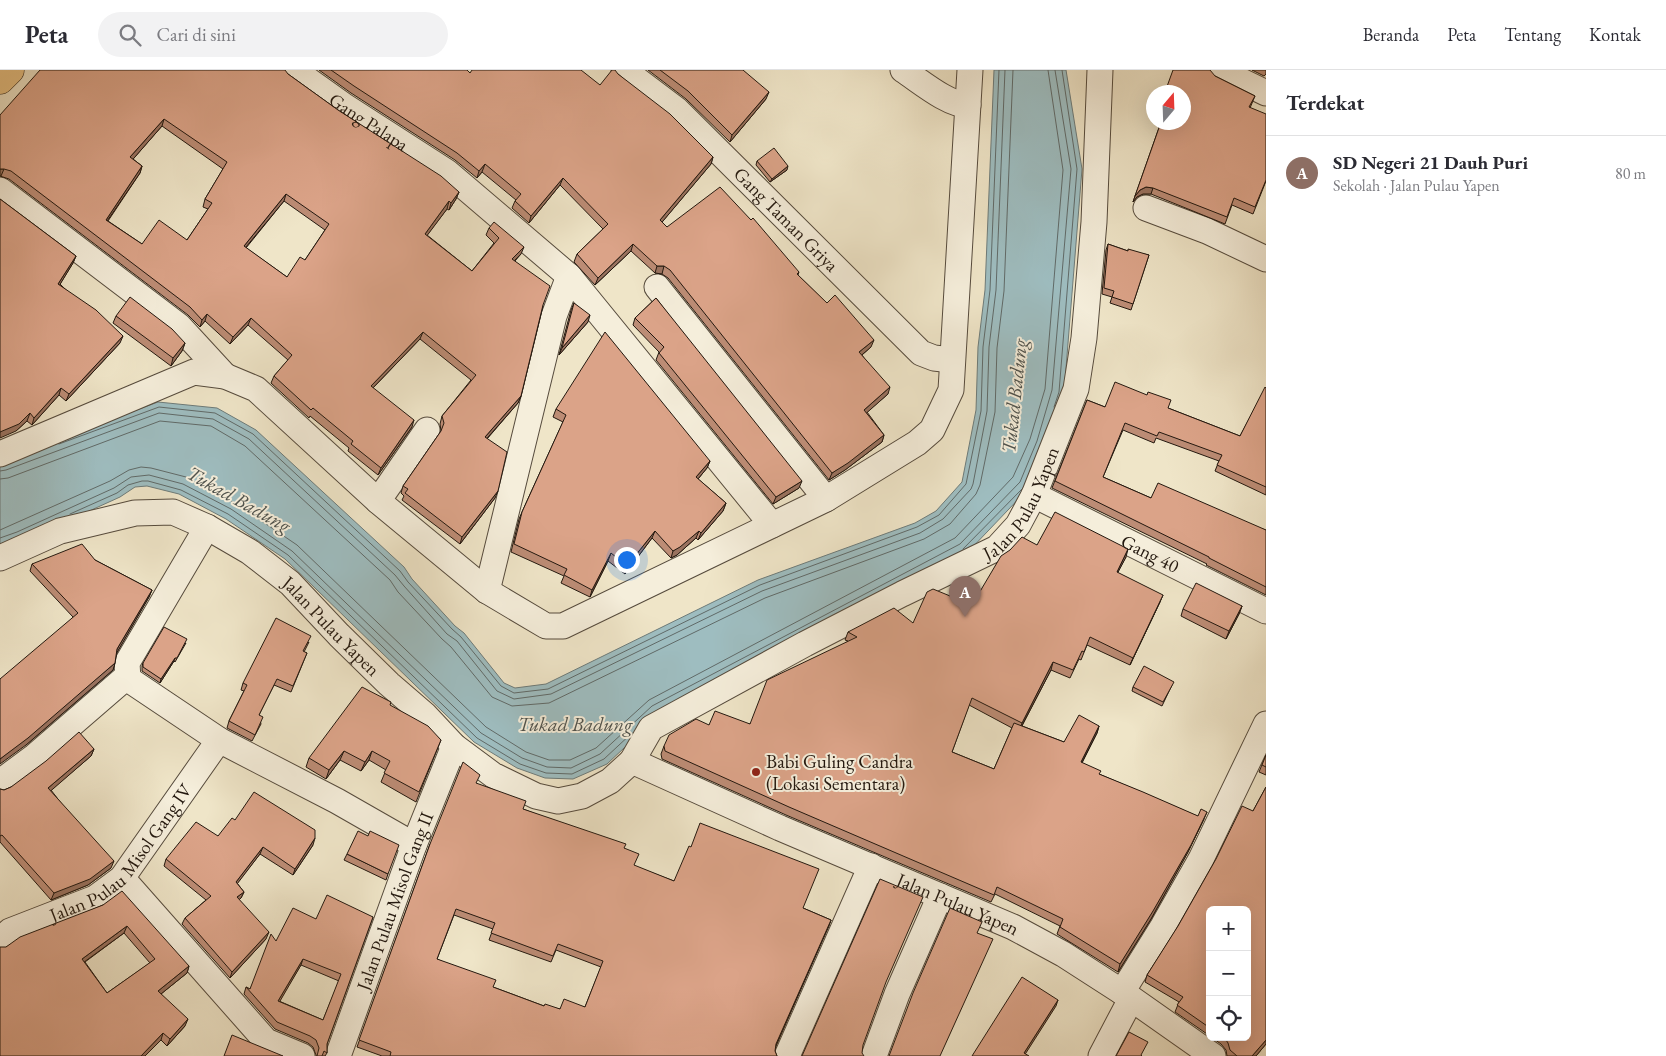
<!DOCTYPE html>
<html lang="id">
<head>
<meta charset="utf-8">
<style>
  :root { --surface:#fff; --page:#f2f2f3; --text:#2b2b33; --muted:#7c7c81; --line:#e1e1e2; --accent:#8f2418 }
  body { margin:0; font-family:"EB Garamond",serif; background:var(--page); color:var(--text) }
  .controls { position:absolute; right:15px; bottom:15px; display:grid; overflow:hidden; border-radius:8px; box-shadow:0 5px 20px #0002 }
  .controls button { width:45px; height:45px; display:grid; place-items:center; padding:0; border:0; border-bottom:1px solid var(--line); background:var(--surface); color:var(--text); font:25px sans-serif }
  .compass { position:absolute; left:1146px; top:15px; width:45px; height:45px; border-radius:50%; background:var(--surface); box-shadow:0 5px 20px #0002; rotate:19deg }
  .you { position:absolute; left:626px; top:489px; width:18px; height:18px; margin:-12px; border:4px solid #fff; border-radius:50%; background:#1a73e8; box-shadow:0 0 0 8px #1a73e833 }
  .badge { display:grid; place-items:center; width:32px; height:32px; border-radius:50%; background:var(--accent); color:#fff; font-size:16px; font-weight:700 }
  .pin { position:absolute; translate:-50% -41px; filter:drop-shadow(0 1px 2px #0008) }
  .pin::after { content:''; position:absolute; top:26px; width:18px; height:15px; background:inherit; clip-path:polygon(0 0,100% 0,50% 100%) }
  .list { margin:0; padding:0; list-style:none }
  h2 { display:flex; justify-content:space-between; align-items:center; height:65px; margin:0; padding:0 20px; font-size:21px }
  h2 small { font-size:16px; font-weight:400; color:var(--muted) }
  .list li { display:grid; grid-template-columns:32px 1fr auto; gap:15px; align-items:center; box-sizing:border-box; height:75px; padding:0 20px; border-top:1px solid var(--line) }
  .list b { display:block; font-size:19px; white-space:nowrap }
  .list p { margin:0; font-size:16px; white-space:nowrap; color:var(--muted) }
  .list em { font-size:16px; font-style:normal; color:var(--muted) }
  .icon { flex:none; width:28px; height:28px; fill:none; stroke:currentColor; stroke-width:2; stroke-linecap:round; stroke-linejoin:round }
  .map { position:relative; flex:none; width:1266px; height:986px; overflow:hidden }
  header { display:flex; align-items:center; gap:30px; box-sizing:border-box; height:70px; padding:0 25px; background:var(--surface); border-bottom:1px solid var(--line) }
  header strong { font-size:24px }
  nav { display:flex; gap:28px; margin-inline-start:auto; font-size:18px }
  .search { width:350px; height:45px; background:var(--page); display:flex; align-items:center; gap:12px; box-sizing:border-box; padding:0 18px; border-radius:28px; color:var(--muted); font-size:19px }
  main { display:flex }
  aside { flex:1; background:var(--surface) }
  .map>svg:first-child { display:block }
  .water { fill:#9ebdc0; stroke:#6d7b79 }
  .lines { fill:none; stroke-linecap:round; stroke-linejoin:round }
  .shore { stroke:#606a68; stroke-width:1 }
  .street-casing { stroke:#564b3d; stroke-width:27 }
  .highway-casing { stroke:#23180f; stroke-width:29 }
  .street { stroke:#f5eedb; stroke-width:25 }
  .highway { stroke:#e8c284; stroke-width:28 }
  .wall { fill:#bc8c75; stroke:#23180f; fill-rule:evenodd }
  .shaded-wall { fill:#99725f; stroke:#23180f }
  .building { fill:#dba388; stroke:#23180f; fill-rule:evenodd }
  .poi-dot { fill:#8f2418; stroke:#f5eedb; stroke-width:2 }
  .labels { text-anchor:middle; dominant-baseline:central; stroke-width:4; stroke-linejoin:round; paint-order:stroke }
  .street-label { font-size:19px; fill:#23180f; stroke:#f5eedb }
  .poi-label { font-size:19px; fill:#23180f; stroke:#f5eedb; text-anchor:start }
  .water-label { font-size:20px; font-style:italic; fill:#4e524d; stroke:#f5eedb }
</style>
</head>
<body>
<header>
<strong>Peta</strong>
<div class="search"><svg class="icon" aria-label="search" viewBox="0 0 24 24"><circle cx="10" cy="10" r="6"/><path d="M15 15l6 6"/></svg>Cari di sini</div>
<nav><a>Beranda</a><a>Peta</a><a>Tentang</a><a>Kontak</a></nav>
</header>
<main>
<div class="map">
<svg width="1266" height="986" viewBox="0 0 1266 986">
  <rect width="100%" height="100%" fill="#efe5c8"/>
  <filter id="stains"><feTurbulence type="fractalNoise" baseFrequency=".004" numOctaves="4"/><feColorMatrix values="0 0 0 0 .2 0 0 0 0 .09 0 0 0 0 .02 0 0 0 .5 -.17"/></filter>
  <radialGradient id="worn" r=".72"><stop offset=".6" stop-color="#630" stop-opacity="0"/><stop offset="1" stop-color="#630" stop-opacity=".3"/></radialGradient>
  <path class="water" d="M994 0H1066L1082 99 1064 323 1029 418 967 483 658 646 607 694 573 709 545 708 517 698 474 672 285 489 226 449 179 424 147 416 135 417 120 427 21 472 0 480V391L158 332 217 338 256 360 404 497 412 509 455 556 464 563 504 613 515 618 546 614 758 510 915 453 936 441 962 412 976 340 978 277 985 220Z"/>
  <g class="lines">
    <path class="shore" d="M1054 337 1059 322 1077 99 1062 0
      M59 374 159 337 215 343 253 364 400 501 408 512 452 559 461 567 501 616 514 623 548 619 760 515 917 457 939 445 966 414 981 341 983 277 990 220 999 0
      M0 401 6 400 159 343 213 349 249 369 395 505 404 516 447 564 457 571 497 621 514 629 551 624 762 521 920 463 943 449 971 419 973 414 987 341 989 277 996 220 1005 0
      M0 409 8 408 160 351 211 356 245 376 390 510 398 522 442 569 451 577 492 627 512 636 549 633 765 528 924 469 950 454 976 424 980 415 995 342 997 278 1004 221 1013 0
      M70 444 117 423 128 415 142 411H148L181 420 228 444 288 485 477 668 520 694 546 703 572 704 604 689 632 663
      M0 460 110 411 129 400 141 397 151 398 186 407 235 433 297 475 486 657 526 682 549 690H570L596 678 649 630 955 468 1013 407 1030 369 1045 319 1063 100 1048 0
      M0 468 17 462 114 418 131 407 149 405 183 414 231 439 292 481 481 663 522 688 547 697 571 698 600 684 652 636 960 474 1020 412 1037 371 1052 320 1071 99 1055 0
      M963 479 1022 419"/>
    <defs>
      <g id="street">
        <path id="s1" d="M294 0 343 35 447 102 569 206 772 455"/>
        <path id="s2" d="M624 0 677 40 921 283 934 288 952 290"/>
        <path d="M903 0C920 11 948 35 968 35"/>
        <path d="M1219 0 1266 23"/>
        <path d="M0 120 179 256 225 306"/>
        <path d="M1146 138 1207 161 1266 189"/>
        <path d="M657 217 826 429"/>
        <path d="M0 384 194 302 225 306 256 319 378 431 487 521 546 556H563L826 429 917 373 932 360 951 320 970 0"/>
        <path id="s3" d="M1034 425 1266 541"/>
        <path d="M378 431 427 360"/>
        <path id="s4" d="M0 488 60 461 135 443 173 442 207 457 250 482 290 513 339 565 389 614 425 645 454 676 493 705 536 726 558 731 582 726 610 711 632 691 651 658 805 574 902 524 997 478 1018 455 1034 425 1076 319 1084 268 1094 152 1100 0"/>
        <path d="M487 521 554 246 569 206"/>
        <path d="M128 609 127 593 207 457"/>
        <path id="s5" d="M632 691 780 758 1013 857 1063 884 1122 922 1213 986"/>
        <path d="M0 712 35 686 124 609H128L219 670 337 731 414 775"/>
        <path d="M122 808 266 971 302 986"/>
        <path id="s6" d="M0 870 10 861 95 828 122 808 219 670"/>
        <path d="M1122 922 1163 856 1201 789 1266 654"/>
        <path id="s7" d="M338 986 414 775 454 676"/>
        <path d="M787 986 871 796"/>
        <path d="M874 986 897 924 940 826"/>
        <path d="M1101 986 1131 929"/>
      </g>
      <path id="highway" d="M0 10 10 0"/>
    </defs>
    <use href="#street" class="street-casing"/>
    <use href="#highway" class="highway-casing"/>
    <use href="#street" class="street"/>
    <use href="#highway" class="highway"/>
  </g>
  <path class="wall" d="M40 0 288 4 338 40 459 122 456 129 449 140 447 139 427 165 472 201 494 173 486 165 489 158 521 184 515 191 543 236 521 326 518 333 487 369 495 428 460 474 402 430 404 426 401 423 403 416 441 361 440 354 442 346 471 310 420 269 373 318 412 357 378 405 348 381 349 378 310 346 309 348 271 313 274 306 288 290 248 255 230 274 205 251 200 257 188 245 9 109 0 106ZM162 56 223 99 205 129 203 137 208 139 187 170 142 174 108 151 140 103 142 96 133 89ZM284 131 325 160 305 190 287 207 246 178Z
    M319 0H467L470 3 600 15 618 4 713 87 711 94 662 152 667 157 799 202 798 205 871 277 862 285 888 324 867 342 884 365 882 372 845 400 829 410 668 208 662 204 655 203 631 181 595 215 574 192 577 184 603 159 560 115 529 153 512 138 515 131 516 130 482 102 477 108 455 90 351 23Z
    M648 0H743L766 29 730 72 686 29Z
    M1252 0H1266V4L1264 6Z
    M1215 6 1255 26 1250 38 1266 111 1253 144 1232 135 1225 154 1151 124H1143L1137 127 1133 132 1161 52Z
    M757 91 787 100 770 112 756 95Z
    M0 129 76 186 73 193 60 214 120 273 66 331 59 325 32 355 27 351 16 361Z
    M1108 174 1128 181 1149 185 1131 240 1110 233 1112 227 1102 224 1106 180Z
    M656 228 799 418 773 434 656 290 659 282 633 255 635 248Z
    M574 233 588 252 559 285 571 240Z
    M116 246 185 273 182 281 171 296 113 253Z
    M1266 318V425L1215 401 1219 391 1156 368 1154 373 1123 360 1103 407 1151 428 1266 460V525L1206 495 1207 494 1052 418 1087 330 1105 337 1168 338 1240 366Z
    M556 339 710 391 707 398 698 409 726 433 723 441 698 470 696 468 677 485 671 488 652 468 625 504 608 491 590 527 561 513 564 506 511 482 519 449 522 442 563 352 553 347Z
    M1037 475 1126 487 1117 503 1160 532 1130 595 1087 575 1081 590 1079 589 1070 608 1051 600 1022 656 1064 672 1099 656 1097 663 1082 693 1099 704 1204 749 1188 782 1151 849 1118 902 1057 864 1060 856 995 824 991 832 786 745 662 689 661 684 664 676 709 655 750 654 848 571 845 570 848 562 913 553 972 535ZM969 635 1012 658 994 699 952 682Z
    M95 490 152 520 149 527 117 582 115 593 113 600 26 675 73 547 30 501 32 494Z
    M1242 536 1239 544 1226 569 1181 546 1183 539Z
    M309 572 304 582 307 583 291 622 274 615 259 645 261 654 252 671 227 658 229 651 244 621 241 620 243 613Z
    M186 573 175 592 174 591 160 613 142 601V596L143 593Z
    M1172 615 1162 636 1132 621 1133 617Z
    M390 636 441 670 416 732 381 712 386 700 369 690 361 701 340 690 326 709 306 697 309 688Z
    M94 679 91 686 51 720 111 798 88 815 51 830 0 772V719L4 720 11 717Z
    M1266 685V705L1259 702Z
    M1266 717V974L1256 986H1227L1226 980 1221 974 1211 967H1247L1210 840V966L1175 942 1179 932 1145 912 1147 905 1253 741Z
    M523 739 624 778 634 796 674 811 803 838 831 850 776 976 775 981 777 986H382L357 977 430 774ZM454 845 493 859 489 870 551 892 556 880 601 897 585 937 560 939 544 936 493 917 437 889Z
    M235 750 313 775 293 805 260 784 237 813 244 822 241 828 239 830 266 869 230 908 182 854 185 848 206 830 164 796 166 789 218 766Z
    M347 784 388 804 386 810 344 790Z
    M103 835 189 896 187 903 161 924 185 956 167 976 161 970 145 986H0L6 877ZM124 863 150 893 107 923 85 892Z
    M373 847 327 974V983L325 986H316V985L313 977 308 973 275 959 244 924 246 917 250 919 276 871 316 849ZM301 895 339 911 323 950 279 931Z"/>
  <path class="shaded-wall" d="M769 22 766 29 730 72 732 65Z
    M164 49 162 56 128 95 130 87Z
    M713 87 711 94 658 157 660 150Z
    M485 94 482 102 477 108 479 101Z
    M142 96 140 103 103 157 106 150Z
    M788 96 787 100 770 112 772 109Z
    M0 99H4L1 106H0Z
    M563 108 560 115 529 153 531 146Z
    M1146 117 1153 118 1151 124H1143L1137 127 1133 132 1135 126 1140 120Z
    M459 122 456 129 449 140 451 133Z
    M286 124 284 131 241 183 244 176Z
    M449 131 447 139 423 171 425 164Z
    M633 174 631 181 595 215 598 208Z
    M524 177 521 184 509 196 512 189Z
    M76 186 73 193 56 221 58 214Z
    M657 196H664L662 204 655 203Z
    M207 244 205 251 200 257 202 250Z
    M590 245 588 252 559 285 562 278Z
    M251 248 248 255 230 274 233 267Z
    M423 262 420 269 368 323 371 316Z
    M123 266 120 273 66 331 69 324Z
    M874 270 871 277 857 289 859 282Z
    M185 273 182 281 171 296 173 288Z
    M890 317 888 324 862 347 864 340Z
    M61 318 59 325 32 355 34 348Z
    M521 326 518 333 482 374 485 367Z
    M30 343 27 351 16 361 0 368V362Z
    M414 350 412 357 378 405 381 398Z
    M884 365 882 372 845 400 829 410 832 403Z
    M710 391 707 398 693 415 696 407Z
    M802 411 799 418 773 434 776 427Z
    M498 421 495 428 460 474 462 467Z
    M726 433 723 441 698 470 701 463Z
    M655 461 652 468 625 504 627 496Z
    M699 461 696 468 677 485 671 488 673 481Z
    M1128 479 1126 487 1114 510 1117 502Z
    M611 483 608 491 590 527 592 520Z
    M152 520 149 527 115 586 117 579Z
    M1163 525 1160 532 1130 595 1133 588Z
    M1242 536 1239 544 1226 569 1229 561Z
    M175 588 174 591 160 613 161 609Z
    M1053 592 1051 600 1019 661 1022 653Z
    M115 593 113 600 26 675 0 694V689Z
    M1099 656 1097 663 1078 700 1081 692Z
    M94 679 91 686 46 725 48 718Z
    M344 681 340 690 326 709 329 700Z
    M372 681 369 690 361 701 365 692Z
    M1207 742 1204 749 1188 782 1151 849 1118 902 1120 894Z
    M315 768 313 775 293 805 295 799Z
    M263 777 260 784 234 818 236 812Z
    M114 791 111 798 88 815 51 830 54 823Z
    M244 822 241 828 234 834 237 827Z
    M831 850 829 856 774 980 776 974Z
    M127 856 124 863 80 895 82 889Z
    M269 862 266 869 230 908 232 902Z
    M303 889 301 895 276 938 278 931Z
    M189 896 187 903 156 928 158 921Z
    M1058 930 1056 936 1024 986V983Z
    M188 949 185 956 167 976 170 969Z
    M163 963 161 970 145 986H141Z
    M1266 970V974L1256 986H1252Z"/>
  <path class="building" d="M40 0H285L288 4 338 40 441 106 459 122 451 133 449 131 425 164 472 201 499 168 489 158 494 152 524 177 512 189 550 216 543 235 521 326 485 367 507 382 498 421 462 467 405 423 408 419 403 416 441 361 444 353 442 346 476 305 423 262 371 316 414 350 381 398 351 374 353 371 313 338 311 340 274 306 292 285 251 248 233 267 207 244 202 250 190 237 11 101 4 99H0V45ZM164 49 227 92 205 129 212 133 187 170 159 150 142 174 106 150 142 96 130 87ZM286 124 329 154 305 190 300 187 287 207 244 176Z
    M331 0H467L470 3 472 0H581L600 15 612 0H615L618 4 670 44 713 87 660 150 667 157 720 117 751 150 753 148 799 202 797 204 827 233 835 225 874 270 859 282 890 317 864 340 884 365 848 393 832 403 670 200 664 196H657L633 174 598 208 577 184 608 154 563 108 531 146 515 131 521 124 485 94 479 101 457 83 354 16Z
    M660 0H743L769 22 732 65 688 21Z
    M1173 0H1210L1215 6 1255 26 1249 37 1266 44V110L1255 137 1234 128 1227 147 1153 118 1146 117 1140 120 1135 126 1161 52H1184V22H1165Z
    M774 78 788 96 772 109 757 91Z
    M0 129 76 186 58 214 96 240 123 266 69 324 61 318 34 348 30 343 19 354 0 362Z
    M1108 174 1128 181V179L1149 185 1133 234 1112 227 1114 221 1104 218Z
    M130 227 172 259 185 273 173 288 116 246Z
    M656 228 802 411 776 427 659 283 664 277 635 248Z
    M574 233 590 245 562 278Z
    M605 262 710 391 696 407 726 433 701 463 699 461 680 477 673 481 655 461 627 496 611 483 592 520 564 505 567 499 514 474 522 442 566 345 556 339Z
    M1115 312 1147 325 1148 322 1171 330 1168 338 1240 366 1265 317 1266 318V417L1217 395 1222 385 1159 362 1157 366 1125 353 1103 407 1151 428 1158 413 1266 460V517L1209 488V487L1055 411 1087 330 1105 337Z
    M1055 442 1128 479 1117 502 1163 525 1133 588 1090 567 1084 582 1082 581 1073 600 1053 592 1022 653 972 628 952 682 994 699 1014 653 1064 672 1079 645 1099 656 1081 692 1101 701 1099 704 1143 722 1198 746 1201 739 1207 742 1191 775 1153 841 1120 894 1060 857 1063 849 997 817 994 825 789 737 665 681 664 676 669 665 696 649 709 655 715 641 750 654 767 610 857 567 848 562 894 538 913 553 927 522 933 519 972 535 1001 486 1010 480 1022 467 1037 475Z
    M82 474 95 490 152 520 117 579 115 593 28 668 0 689V609L78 543 32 494Z
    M1196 513 1242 536 1229 561 1183 539Z
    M276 548 311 566 303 581 307 583 293 616 277 609 259 645 263 647 255 665 229 651 247 615 243 613Z
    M164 557 187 569 177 588H175L161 609 143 597V593Z
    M1144 596 1174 612 1163 632 1133 617Z
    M362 617 391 632 390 635 428 656 441 670 419 722 384 703 390 691 372 681 365 692 344 681 329 700 309 688Z
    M79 662 94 679 48 718 114 791 90 809 54 823 2 765 0 766V719L4 720 11 717 46 691Z
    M1266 685V697L1262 695Z
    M463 692 480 705 476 713 526 731 523 739 626 774 624 778 639 784 634 795 674 811 689 776 691 777 700 753 819 799 803 838 831 850 776 974 775 981 777 986H390L391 982 359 970 430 774ZM456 839 495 853 491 863 553 886 558 874 603 891 585 937 564 929 560 939 545 934 544 936 493 917 496 910 437 889Z
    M1266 717V970L1252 986H1237L1230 980 1228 973 1224 967H1247V840H1210V958L1177 935 1183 927 1147 905 1178 856 1216 789 1242 736 1253 741Z
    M254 722 315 760V768L295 799 263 777 236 812 244 822 237 827 269 862 232 902 185 848 211 826 166 789 196 752 218 766 232 748 235 750Z
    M358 761 368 766 370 761 399 775 388 804 347 784Z
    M880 809 923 827 886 912 863 975 862 983 864 986H802Z
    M122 821 189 896 158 921 188 949 170 969 163 963 141 986H0V877H6L20 867 103 835ZM127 856 155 889 107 923 82 889Z
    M327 825 373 847 327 974V983L324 981 322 986H317L319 978 316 970 310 966 277 952 246 917 250 919 271 864 276 871 293 838 316 849ZM303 889 341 904 323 950 278 931Z
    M950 838 982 852 977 863 993 869 940 986H889L913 923Z
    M1022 907 1058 930 1024 983 1029 986H972Z
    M1129 962 1148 972 1141 985 1142 986H1116Z
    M232 965 283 986H224Z"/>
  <circle class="poi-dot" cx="756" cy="702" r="5"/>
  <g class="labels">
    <g class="street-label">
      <text stroke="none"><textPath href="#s1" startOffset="91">Gang Palapa</textPath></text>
      <text stroke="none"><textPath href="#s2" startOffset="221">Gang Taman Griya</textPath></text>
      <text stroke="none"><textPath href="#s4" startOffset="1234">Jalan Pulau Yapen</textPath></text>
      <text stroke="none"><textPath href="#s3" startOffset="130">Gang 40</textPath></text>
      <text stroke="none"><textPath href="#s4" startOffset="378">Jalan Pulau Yapen</textPath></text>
      <text stroke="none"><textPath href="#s6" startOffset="154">Jalan Pulau Misol Gang IV</textPath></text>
      <text stroke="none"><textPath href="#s7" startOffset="165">Jalan Pulau Misol Gang II</textPath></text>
      <text stroke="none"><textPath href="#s5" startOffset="356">Jalan Pulau Yapen</textPath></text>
    </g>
    <g class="poi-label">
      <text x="766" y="691">Babi Guling Candra<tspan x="766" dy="22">(Lokasi Sementara)</tspan></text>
    </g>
    <g class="water-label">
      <text transform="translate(1014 326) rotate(-84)">Tukad Badung</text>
      <text transform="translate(239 429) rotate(29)">Tukad Badung</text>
      <text x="575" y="654">Tukad Badung</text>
    </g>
  </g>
  <rect width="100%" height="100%" filter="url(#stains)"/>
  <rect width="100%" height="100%" fill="url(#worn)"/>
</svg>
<div class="controls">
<button>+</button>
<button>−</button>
<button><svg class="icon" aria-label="locate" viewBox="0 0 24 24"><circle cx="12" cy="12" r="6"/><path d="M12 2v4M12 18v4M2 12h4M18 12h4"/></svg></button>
</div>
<svg class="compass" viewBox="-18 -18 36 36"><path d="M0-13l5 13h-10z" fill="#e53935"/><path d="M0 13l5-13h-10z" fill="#7c7c81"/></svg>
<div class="you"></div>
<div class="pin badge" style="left:965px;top:547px;background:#8d6e63">A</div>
</div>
<aside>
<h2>Terdekat<small></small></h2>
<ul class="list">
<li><span class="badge" style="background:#8d6e63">A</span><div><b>SD Negeri 21 Dauh Puri</b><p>Sekolah · Jalan Pulau Yapen</p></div><em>80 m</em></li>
</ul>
</aside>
</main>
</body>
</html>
